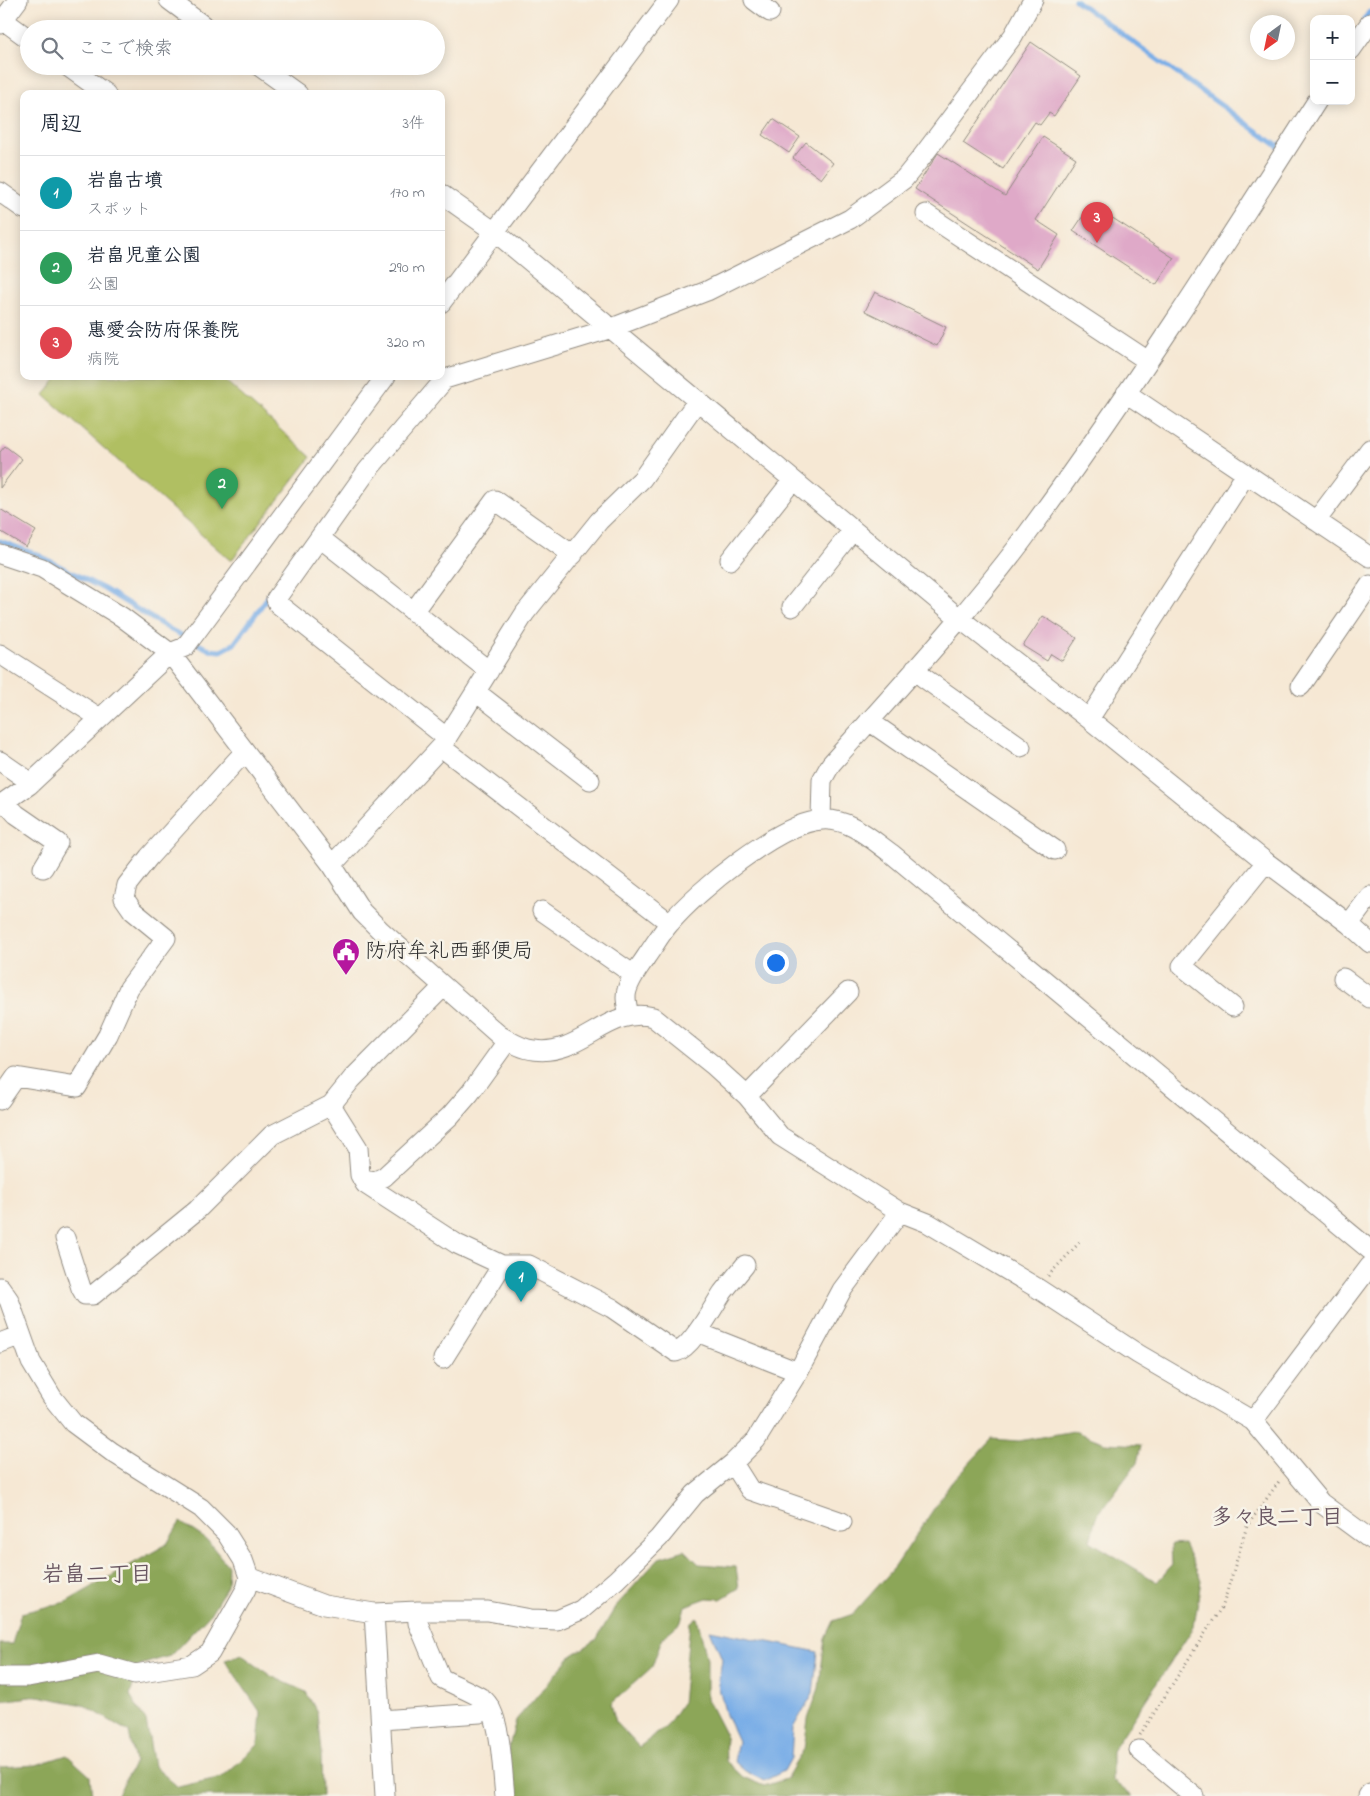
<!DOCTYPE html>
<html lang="ja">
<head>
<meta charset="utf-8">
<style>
  :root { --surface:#fff; --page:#f2f2f3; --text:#1f2937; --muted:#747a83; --line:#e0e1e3; --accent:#b45309 }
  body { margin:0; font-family:"Indie Flower","Klee One",sans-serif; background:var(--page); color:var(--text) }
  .controls { position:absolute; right:15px; top:15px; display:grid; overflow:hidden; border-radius:10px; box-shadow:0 2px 12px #0003 }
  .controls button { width:45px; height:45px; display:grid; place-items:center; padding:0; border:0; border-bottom:1px solid var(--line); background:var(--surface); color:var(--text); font:25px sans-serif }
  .compass { position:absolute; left:1250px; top:15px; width:45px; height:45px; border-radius:50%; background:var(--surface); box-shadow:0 2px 12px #0003; rotate:213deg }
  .you { position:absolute; left:775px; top:962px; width:18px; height:18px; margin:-12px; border:4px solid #fff; border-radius:50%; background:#1a73e8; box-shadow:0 0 0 8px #1a73e833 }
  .badge { display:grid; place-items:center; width:32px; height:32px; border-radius:50%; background:var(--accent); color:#fff; font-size:16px; font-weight:700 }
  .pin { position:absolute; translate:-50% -41px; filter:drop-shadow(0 1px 2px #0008) }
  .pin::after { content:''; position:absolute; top:26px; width:18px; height:15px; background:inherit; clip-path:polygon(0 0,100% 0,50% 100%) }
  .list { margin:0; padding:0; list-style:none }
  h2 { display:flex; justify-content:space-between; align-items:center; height:65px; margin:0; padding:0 20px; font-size:21px }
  h2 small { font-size:16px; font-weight:400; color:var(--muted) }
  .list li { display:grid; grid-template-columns:32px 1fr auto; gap:15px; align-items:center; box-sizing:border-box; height:75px; padding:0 20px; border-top:1px solid var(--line) }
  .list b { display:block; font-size:19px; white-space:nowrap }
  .list p { margin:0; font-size:16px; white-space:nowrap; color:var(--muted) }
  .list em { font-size:16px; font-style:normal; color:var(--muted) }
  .icon { flex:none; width:28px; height:28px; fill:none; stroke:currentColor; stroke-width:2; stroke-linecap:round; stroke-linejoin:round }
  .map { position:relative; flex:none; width:1370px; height:1796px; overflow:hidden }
  .search { position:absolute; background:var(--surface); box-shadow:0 2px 12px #0003; left:20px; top:20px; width:425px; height:55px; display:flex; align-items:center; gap:12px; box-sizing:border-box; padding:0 18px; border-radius:28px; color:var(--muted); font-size:19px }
  .panel { position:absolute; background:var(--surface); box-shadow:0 2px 12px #0003; left:20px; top:90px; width:425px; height:290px; border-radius:10px }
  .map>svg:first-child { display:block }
  .green { fill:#b0bf62; stroke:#6e7546 }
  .forest { fill:#8ca658; stroke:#5c6842 }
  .water { fill:#7aaee7; stroke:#526c89 }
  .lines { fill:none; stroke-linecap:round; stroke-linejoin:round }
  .stream { stroke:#7aaee7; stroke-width:5 }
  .building { fill:#dfa9c8 }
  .minor-casing { stroke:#908a80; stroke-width:21 }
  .path { stroke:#908a80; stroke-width:3; stroke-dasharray:1 4; stroke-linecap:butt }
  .minor { stroke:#fff; stroke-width:19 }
  .labels { text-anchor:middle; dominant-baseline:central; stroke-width:5; stroke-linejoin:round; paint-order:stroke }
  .poi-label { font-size:21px; fill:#2b2b2b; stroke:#f7f3e8; text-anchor:start }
  .neighbourhood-label { font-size:22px; font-weight:bold; fill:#6a5762; stroke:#f7f3e8 }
</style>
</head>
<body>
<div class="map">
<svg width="1370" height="1796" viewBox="0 0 1370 1796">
  <rect width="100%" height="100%" fill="#f7f3e8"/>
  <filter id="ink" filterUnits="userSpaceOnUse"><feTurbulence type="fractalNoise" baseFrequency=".02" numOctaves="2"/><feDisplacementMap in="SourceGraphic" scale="10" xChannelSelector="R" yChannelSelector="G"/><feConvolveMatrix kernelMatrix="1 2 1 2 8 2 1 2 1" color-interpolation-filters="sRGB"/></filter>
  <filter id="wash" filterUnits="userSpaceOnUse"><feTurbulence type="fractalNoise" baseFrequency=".0096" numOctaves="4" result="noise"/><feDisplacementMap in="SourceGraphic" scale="20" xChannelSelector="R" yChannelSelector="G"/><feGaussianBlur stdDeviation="1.12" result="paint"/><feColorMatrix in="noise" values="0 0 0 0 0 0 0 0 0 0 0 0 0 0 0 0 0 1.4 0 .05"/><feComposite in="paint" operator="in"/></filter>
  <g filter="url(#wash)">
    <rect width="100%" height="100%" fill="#f6e8d4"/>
    <path class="green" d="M59 376H220L311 457 231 561 44 395Z"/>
    <path class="forest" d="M1074 1431 1105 1443 1141 1445 1137 1463 1096 1517 1090 1541 1157 1582 1172 1565 1171 1545 1184 1544 1201 1580 1194 1627 1112 1751V1780L1132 1796H512L507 1755 516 1720 571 1656 596 1640 616 1606 659 1558 685 1550 699 1564 736 1567 739 1588 721 1599 707 1598 685 1606 681 1622 662 1638 652 1667 611 1704 616 1722 639 1747 666 1727 682 1703 690 1623 697 1617 707 1659V1699L725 1734 726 1761 743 1777 764 1786 786 1779 804 1749 808 1719 819 1688 825 1638 833 1621 853 1614 895 1567 951 1483 992 1439 1019 1441Z
      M180 1522 207 1540 228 1566 227 1586 210 1614 170 1656 140 1665 130 1695 146 1721 154 1766 178 1787 222 1777 258 1745 261 1713 225 1660 242 1655 271 1676 306 1692 317 1712 321 1752 322 1796H117L135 1762 129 1732 84 1705 38 1696 0 1701V1644H12L21 1613 66 1602 167 1544Z
      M67 1755 90 1776 92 1796H0V1767L36 1765Z"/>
    <path class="water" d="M710 1630 818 1652 813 1693 793 1728 791 1758 784 1771 764 1781 745 1771 734 1761 738 1741 726 1715 718 1685 722 1659Z"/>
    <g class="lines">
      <path class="stream" d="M1075 0 1279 147 1281 144
        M1364 20 1370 11
        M0 541 38 555 104 589 171 630 210 650 221 651 234 644 270 594"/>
    </g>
    <g id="blocks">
      <path class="building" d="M1031 42 1081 76 1054 116 1049 113 1040 125 1035 122 1003 169 963 143Z
        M773 119 800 137 789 153 762 135Z
        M1043 137 1076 158 1036 220 1059 235 1038 269 915 189 938 153 1005 196Z
        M806 142 833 163 821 179 793 158Z
        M1091 204 1174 258 1156 285 1073 231Z
        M875 292 946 327 937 346 865 311Z
        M5 446 22 459 0 488V452Z
        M0 509 36 531 26 547 0 531Z
        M1043 616 1077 638 1062 661 1051 654 1047 661 1023 646Z"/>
    </g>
  </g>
  <g filter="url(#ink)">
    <use href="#blocks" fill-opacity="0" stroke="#908a80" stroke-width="1"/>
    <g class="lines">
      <defs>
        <path id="minor" d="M169 0 208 29
          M754 0 770 12
          M3 20 29 39
          M0 24 18 0
          M1351 50 1370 23
          M67 66 106 94
          M259 66 298 94
          M0 192 24 209
          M441 194 495 232 959 618 1089 719 1266 862 1349 924 1370 943
          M926 214 1148 361
          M441 303 669 0
          M1126 393 1370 557
          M1316 521 1370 449
          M320 538 489 671
          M0 554 42 568 122 617 170 653 332 865 362 912 381 931 499 1035C510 1041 521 1049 534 1050 581 1057 608 1005 653 1017L713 1065 747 1096 780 1136 900 1212 928 1223 1037 1288 1138 1354 1253 1421 1321 1503 1370 1539
          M730 560 793 480
          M792 607 853 530
          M413 612 495 500 573 555
          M0 654 92 713 99 719
          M915 669 924 678 1021 747
          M1301 686 1370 585
          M476 692 590 780
          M1089 719 1246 474
          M869 721 1055 850
          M447 738 278 604 276 599 367 471 445 379 609 329 707 291 850 219 904 179 921 158 1013 36 1033 0
          M441 747 670 923
          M0 761 23 777 29 785
          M6 803 16 814 58 843 43 868
          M0 805 29 785 170 653 185 647 386 376
          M821 819 822 780 831 764C896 691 963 619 1022 541 1127 399 1222 250 1317 101
          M332 865 441 747 525 613 599 521 642 479 698 400
          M542 911 634 975
          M1349 924 1370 896
          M1343 978 1370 998
          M1233 1007 1182 966 1266 862
          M629 1016C628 1010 626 1003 626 997 626 983 639 968 646 957 654 946 661 933 670 923 697 891 780 822 822 820 849 818 871 839 892 854L1370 1250
          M747 1096 848 992
          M0 1100 16 1077 77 1087 108 1035 129 988 166 938 133 911 124 898 127 885 149 857 238 759 246 754
          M331 1105 358 1148 360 1175 365 1184 457 1244 502 1265H529L612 1308 676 1352C693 1347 712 1308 723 1292 730 1283 738 1274 745 1265
          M362 1179 375 1181 384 1177 450 1116 470 1093 508 1040
          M65 1238 81 1288 85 1295H93L197 1210 272 1135 331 1105 352 1079 443 987
          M0 1287 9 1300 31 1362 52 1397 73 1423 112 1452 201 1508 226 1533 243 1560 249 1577 246 1589 210 1653 192 1665 135 1674 99 1664 28 1677H0
          M697 1332 798 1372
          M0 1343 21 1335
          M443 1359 502 1265
          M1253 1421 1370 1266
          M733 1463 750 1490 842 1522
          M249 1577 324 1605 374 1613 417 1611H488L531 1619 557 1620 581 1610 616 1580 659 1538 695 1494 733 1463 756 1440 798 1372 842 1290 900 1212
          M417 1611 418 1623 441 1678C454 1685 470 1691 483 1699 502 1713 502 1773 505 1796
          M374 1613 385 1796
          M381 1720 480 1713 490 1707
          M1139 1750 1194 1796
          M1368 1796 1370 1793"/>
      </defs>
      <use href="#minor" class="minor-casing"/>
      <path class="path" d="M1048 1276 1080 1242
        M1140 1735 1223 1605 1247 1526 1280 1480"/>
      <use href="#minor" class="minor"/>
    </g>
  </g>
  <defs>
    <symbol id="civic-pin" viewBox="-11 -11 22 30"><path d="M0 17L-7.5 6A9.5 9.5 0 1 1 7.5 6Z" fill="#b5179e" stroke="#f7f3e8"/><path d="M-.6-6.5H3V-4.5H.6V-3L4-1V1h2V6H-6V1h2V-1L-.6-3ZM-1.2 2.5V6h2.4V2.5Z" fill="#fff"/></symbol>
  </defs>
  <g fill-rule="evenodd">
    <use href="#civic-pin" x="330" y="936" width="32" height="43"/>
  </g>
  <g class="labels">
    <g class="poi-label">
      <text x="365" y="952">防府牟礼西郵便局</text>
    </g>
    <g class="neighbourhood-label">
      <text x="1277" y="1519">多々良二丁目</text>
      <text x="97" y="1576">岩畠二丁目</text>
    </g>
  </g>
</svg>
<div class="controls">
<button>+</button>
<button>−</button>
</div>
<svg class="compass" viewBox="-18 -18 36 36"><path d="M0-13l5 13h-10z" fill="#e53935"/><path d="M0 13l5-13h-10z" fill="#747a83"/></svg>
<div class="you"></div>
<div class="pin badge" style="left:521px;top:1302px;background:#0f9aa8">1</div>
<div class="pin badge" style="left:222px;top:509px;background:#2e9e5b">2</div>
<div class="pin badge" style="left:1097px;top:243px;background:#e0444e">3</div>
<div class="search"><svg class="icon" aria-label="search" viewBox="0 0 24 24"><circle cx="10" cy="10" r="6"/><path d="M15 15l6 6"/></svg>ここで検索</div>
<section class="panel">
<h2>周辺<small>3件</small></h2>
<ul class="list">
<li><span class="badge" style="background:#0f9aa8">1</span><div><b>岩畠古墳</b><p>スポット</p></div><em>170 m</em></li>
<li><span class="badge" style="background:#2e9e5b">2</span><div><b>岩畠児童公園</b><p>公園</p></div><em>290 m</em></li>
<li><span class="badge" style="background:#e0444e">3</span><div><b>惠愛会防府保養院</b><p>病院</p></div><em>320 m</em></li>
</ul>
</section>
</div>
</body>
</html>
